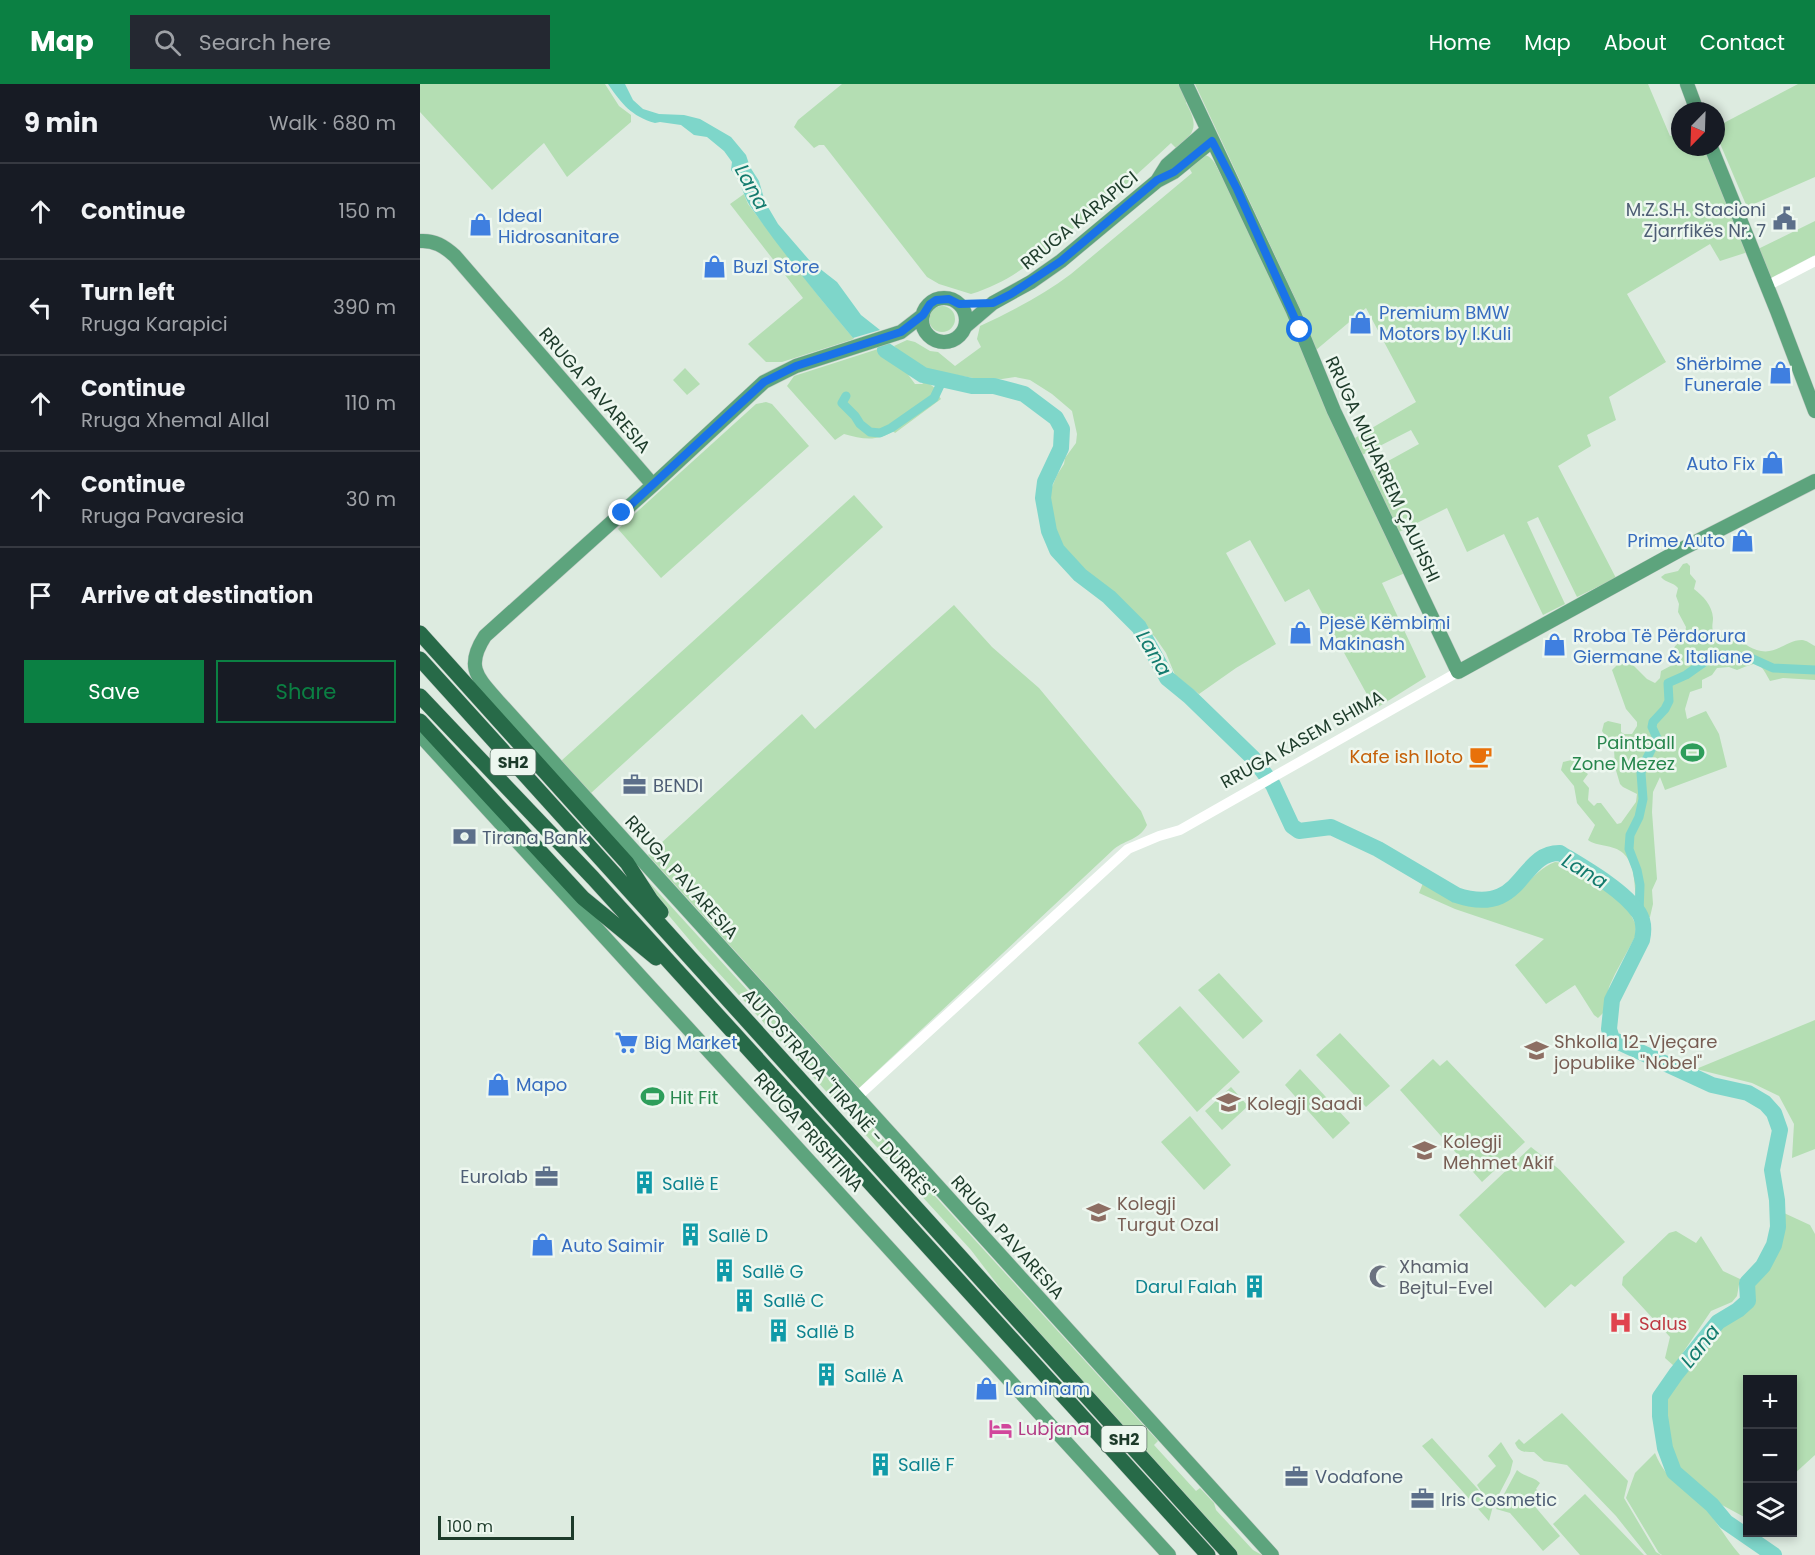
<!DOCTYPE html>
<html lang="en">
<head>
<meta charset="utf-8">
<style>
  :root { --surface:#171b24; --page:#242831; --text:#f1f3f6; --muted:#9ea1a6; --line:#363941; --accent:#0b8043 }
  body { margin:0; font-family:Poppins,sans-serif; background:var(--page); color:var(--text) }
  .controls { position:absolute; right:18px; bottom:18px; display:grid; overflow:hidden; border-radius:0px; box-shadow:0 3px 9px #0003 }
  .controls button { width:54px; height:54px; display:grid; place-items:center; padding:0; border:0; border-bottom:2px solid var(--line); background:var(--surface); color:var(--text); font:30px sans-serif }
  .compass { position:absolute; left:1251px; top:18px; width:54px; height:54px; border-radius:50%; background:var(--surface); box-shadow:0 3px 9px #0003; rotate:203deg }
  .scale { position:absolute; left:18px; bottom:15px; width:136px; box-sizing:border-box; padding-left:6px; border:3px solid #1d3b2a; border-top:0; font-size:16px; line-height:21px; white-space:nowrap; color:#1d3b2a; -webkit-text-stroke:4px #edf7ef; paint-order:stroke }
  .stop { position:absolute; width:18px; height:18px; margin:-14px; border:4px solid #1a73e8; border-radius:50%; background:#fff }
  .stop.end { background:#1a73e8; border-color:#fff; box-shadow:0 2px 6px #0008 }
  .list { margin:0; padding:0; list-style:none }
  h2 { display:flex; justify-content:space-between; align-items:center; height:78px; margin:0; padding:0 24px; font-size:26px }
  h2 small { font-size:20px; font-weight:400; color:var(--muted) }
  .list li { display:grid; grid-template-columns:39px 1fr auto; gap:18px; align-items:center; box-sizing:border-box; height:96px; padding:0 24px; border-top:2px solid var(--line) }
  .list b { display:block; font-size:22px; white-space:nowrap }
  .list p { margin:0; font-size:20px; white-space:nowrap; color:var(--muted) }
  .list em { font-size:20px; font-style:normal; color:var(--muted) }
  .actions { display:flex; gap:12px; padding:18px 24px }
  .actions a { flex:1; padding:14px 0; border:2px solid var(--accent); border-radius:0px; text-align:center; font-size:21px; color:var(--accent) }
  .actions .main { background:var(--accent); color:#fff }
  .icon { flex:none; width:33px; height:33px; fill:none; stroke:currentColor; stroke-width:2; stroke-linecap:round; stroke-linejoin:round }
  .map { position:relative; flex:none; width:1395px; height:1471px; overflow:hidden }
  header { display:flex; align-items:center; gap:36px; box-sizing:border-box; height:84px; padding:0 30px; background:var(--accent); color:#fff }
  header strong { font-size:28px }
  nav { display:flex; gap:33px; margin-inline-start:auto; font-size:21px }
  .search { width:420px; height:54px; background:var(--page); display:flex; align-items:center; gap:15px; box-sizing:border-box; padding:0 21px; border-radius:0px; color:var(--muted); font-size:22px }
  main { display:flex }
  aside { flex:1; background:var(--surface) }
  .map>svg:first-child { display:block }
  .green { fill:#b4deb3 }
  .water { fill:#7ed6ca }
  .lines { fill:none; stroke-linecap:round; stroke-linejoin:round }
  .canal { stroke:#7ed6ca; stroke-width:9 }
  .river { stroke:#7ed6ca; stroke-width:16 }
  .major-casing { stroke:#c0c8c3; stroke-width:15 }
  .highway-casing { stroke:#c0c8c3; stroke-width:16 }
  .minor { stroke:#fff; stroke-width:10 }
  .major { stroke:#5da47d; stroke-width:14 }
  .highway { stroke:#276a48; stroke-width:15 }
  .route { stroke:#1a73e8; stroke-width:8 }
  .labels { text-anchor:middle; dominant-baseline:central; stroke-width:5; stroke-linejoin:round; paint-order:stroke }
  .shield { fill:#edf7ef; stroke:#5b7365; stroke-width:1.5 }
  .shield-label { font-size:16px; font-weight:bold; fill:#1d3b2a }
  .service-label { font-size:18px; fill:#4e5e75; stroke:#edf7ef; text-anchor:start }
  .shop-label { font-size:18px; fill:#366cbe; stroke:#edf7ef; text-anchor:start }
  .street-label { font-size:18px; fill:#1d3b2a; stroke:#edf7ef }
  .leisure-label { font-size:18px; fill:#27864d; stroke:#edf7ef; text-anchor:end }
  .food-label { font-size:18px; fill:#c56008; stroke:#edf7ef; text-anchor:end }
  .education-label { font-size:18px; fill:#785e54; stroke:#edf7ef; text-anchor:start }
  .culture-label { font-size:18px; fill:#0d838f; stroke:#edf7ef; text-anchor:start }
  .worship-label { font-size:18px; fill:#5b616d; stroke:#edf7ef; text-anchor:start }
  .health-label { font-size:18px; fill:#be3a42; stroke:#edf7ef; text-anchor:start }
  .hotel-label { font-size:18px; fill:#b23c85; stroke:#edf7ef; text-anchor:start }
  .water-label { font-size:20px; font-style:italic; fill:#137b6e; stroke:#edf7ef }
</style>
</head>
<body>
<header>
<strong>Map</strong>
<div class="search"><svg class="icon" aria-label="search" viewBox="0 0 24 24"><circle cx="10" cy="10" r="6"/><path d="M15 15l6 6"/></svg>Search here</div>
<nav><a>Home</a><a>Map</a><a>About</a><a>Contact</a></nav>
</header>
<main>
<aside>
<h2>9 min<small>Walk · 680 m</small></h2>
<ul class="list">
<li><svg class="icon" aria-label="ahead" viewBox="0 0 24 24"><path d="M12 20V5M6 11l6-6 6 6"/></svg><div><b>Continue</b></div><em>150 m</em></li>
<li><svg class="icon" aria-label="left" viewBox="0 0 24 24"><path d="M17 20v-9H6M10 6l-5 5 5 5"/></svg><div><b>Turn left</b><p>Rruga Karapici</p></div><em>390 m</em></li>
<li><svg class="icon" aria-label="ahead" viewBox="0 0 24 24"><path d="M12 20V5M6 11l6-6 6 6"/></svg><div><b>Continue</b><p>Rruga Xhemal Allal</p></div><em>110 m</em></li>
<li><svg class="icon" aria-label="ahead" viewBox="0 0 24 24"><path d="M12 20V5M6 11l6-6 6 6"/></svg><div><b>Continue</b><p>Rruga Pavaresia</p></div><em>30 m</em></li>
<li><svg class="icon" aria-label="arrive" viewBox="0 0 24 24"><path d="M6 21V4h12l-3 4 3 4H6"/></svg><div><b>Arrive at destination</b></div></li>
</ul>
<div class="actions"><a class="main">Save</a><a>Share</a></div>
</aside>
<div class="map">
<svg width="1395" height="1471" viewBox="0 0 1395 1471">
  <rect width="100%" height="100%" fill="#ddebe0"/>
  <path class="green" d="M0 0H185L199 22 211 31V38L147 93 124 59 72 106 0 28Z
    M422 0H764L769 11 766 19C779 42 775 49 757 65L751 59C723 85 695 111 665 135 628 164 598 196 551 210L519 200 507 193 404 61H399L394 64 374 43 378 36Z
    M775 0H1228L1250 52 1260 48V63H1288L1328 168 1300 177 1290 160 1207 210 1246 278 1189 313 1196 336 1167 351 1171 362 1138 382 1196 494 1157 513 1118 433 1107 438 1145 520 1123 531 1084 450 1047 468 1027 424 979 448 950 387 999 360 991 346 942 371 935 354 996 318 946 224 896 266 880 225Z
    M1378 0H1395V93L1327 123 1296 50V43Z
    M784 71C798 73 798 95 810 102L985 489 962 499 1006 593 955 625 889 505 865 518 830 456 806 469 856 560 816 584 779 610 755 591 746 569 735 553 684 503 657 481 635 452 627 415 637 391 644 380 645 374 656 359 657 350 652 327 632 310 610 296 595 293 582 295 553 294 512 287 494 281 474 262 487 256 495 258 510 267 518 268 535 282 561 263 557 255 560 242C592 227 623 211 651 190L772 89 768 82Z
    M324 110 328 120 400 214 434 255 362 278H346L328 260 383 214 310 120Z
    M1395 137V171L1351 194 1338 165Z
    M509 235a13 13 0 1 1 26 0a13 13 0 1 1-26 0Z
    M458 265 472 278 473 275 478 277 495 300H502L506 297 521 309 519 312 521 315 475 349 473 347C457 358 442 355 424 350L415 356 367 302 374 292Z
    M265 284 280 300 267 311 253 296Z
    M346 318 352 320 389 362 241 494 198 445 336 320Z
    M434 411 463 443 171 709 141 677Z
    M1267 479 1270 482V490L1276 497 1274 505C1283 512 1292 521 1293 534 1293 540 1291 543 1294 549H1299L1305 554 1312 551C1322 557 1329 565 1341 567 1357 570 1367 556 1382 556 1386 556 1391 560 1395 562V596L1363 594 1350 597C1338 575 1338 578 1317 586L1309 583 1297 584 1292 591 1282 596V604L1270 608 1265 625 1267 635 1286 627 1299 650 1307 683 1245 706 1240 693 1233 708 1232 728 1237 795 1232 806 1233 820 1230 833 1226 835C1208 820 1222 786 1203 769 1193 760 1177 763 1168 756L1175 741 1157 719 1154 702 1141 686 1143 678 1156 675 1159 678 1158 683 1168 690 1163 697 1169 704 1168 716 1174 722 1177 719H1181L1197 740 1201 739 1216 718 1217 710 1203 703 1200 700 1195 683 1194 665 1182 647 1184 639 1188 637 1201 640V648L1204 650H1212L1217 642V638L1206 625 1192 586 1198 580H1212L1227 595 1235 599 1240 594 1241 587 1256 579C1253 564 1250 565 1264 555L1266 543 1258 528 1259 520 1256 512 1258 504C1253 498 1246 499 1241 493L1245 490 1258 487 1263 480Z
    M534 521 572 563 619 604 721 727 727 741C719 756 707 755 694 765L439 1004 228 771 382 630 395 645Z
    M1135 778 1144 779 1152 783 1206 821 1216 841 1215 853 1195 890 1189 903 1184 928 1178 934 1174 931 1155 901 1126 920 1095 881 1124 855 1035 825 999 809 1003 799C1040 817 1066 834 1102 804 1113 794 1121 783 1135 778Z
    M227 796 420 1008 424 1027 277 865 240 821Z
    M799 889 843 937 823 955 778 906Z
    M760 922 820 988 777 1028 718 959Z
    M1395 936V1065L1372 1074 1374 1040 1359 1012 1332 999 1276 985Z
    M920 949 970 1002 946 1023 896 971Z
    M1013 975 1020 982 1027 976 1105 1058 1062 1098 980 1006Z
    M880 985 930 1039 913 1055 865 1001Z
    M811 1003 828 1022 802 1046 785 1027Z
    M441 1031 738 1357 734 1361 776 1407 780 1404 794 1419 796 1426 833 1466 842 1471H816L609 1242 551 1166 444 1049Z
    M770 1032 811 1081 784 1106 741 1058Z
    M1111 1063 1140 1086 1205 1158 1155 1203 1151 1200 1125 1224 1039 1131Z
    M1364 1129 1390 1141 1395 1150V1371L1373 1391 1372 1296H1328V1433L1326 1434 1302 1421 1259 1385 1250 1364 1244 1324 1245 1312 1254 1299 1299 1242 1330 1220 1331 1201 1344 1186 1356 1163Z
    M1256 1147 1276 1159 1281 1152 1303 1187 1320 1195 1317 1212 1312 1218 1291 1227 1254 1282 1245 1274 1250 1253 1202 1201 1203 1193 1249 1149Z
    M1142 1329 1208 1397 1204 1414 1236 1468 1241 1471H1227L1196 1432 1147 1381 1124 1377 1114 1368C1105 1368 1099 1369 1095 1359L1099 1355 1104 1360Z
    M1012 1354 1065 1413 1057 1401 1076 1382 1068 1372 1081 1358 1093 1377 1090 1389 1073 1422 1069 1437 1002 1362Z
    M1235 1369C1247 1399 1261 1397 1280 1418 1295 1434 1305 1454 1320 1471H1242L1239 1469 1206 1414 1215 1389Z
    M1097 1386C1104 1393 1113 1392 1120 1399L1116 1405 1120 1409 1112 1419 1140 1452 1123 1467 1090 1429 1076 1425Z
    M1165 1410 1224 1471H1160L1133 1440Z"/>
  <path class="water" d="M188 0H205L213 16 223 25 239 30 264 31 280 35 311 53 326 71 330 83 339 97 345 118 358 140 390 177 417 198 441 231 460 246 433 254C398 212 362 168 330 122 323 111 321 96 311 86L312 78 304 67 287 53 274 51 261 41 240 38 235 39C211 32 202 20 188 0Z"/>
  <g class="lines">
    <path class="canal" d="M426 312 422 319 435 332 440 340 450 348 460 349 471 344 514 314 523 295
      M1219 829 1220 801 1217 786 1209 765 1210 751 1219 733 1223 715 1221 689 1223 682 1237 654 1232 643 1233 638 1245 625 1249 617 1248 599 1266 591 1290 574 1306 571 1331 574 1353 584 1395 586"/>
    <path class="river" d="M465 266 503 291 552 302H574L604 310 636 334 642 345 641 364 625 398 623 414 629 447 637 466 660 491 689 513 719 543 747 594 769 612 833 674 853 701 872 742 879 747 911 743 958 765 1036 811C1104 834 1099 768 1140 769 1163 783 1204 806 1219 829 1224 837 1224 847 1222 856L1192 916 1189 945 1192 955 1292 1001 1328 1009 1345 1019 1354 1029 1360 1046 1352 1086 1357 1116 1358 1143 1354 1161 1343 1182 1327 1199 1328 1217 1318 1226 1298 1238 1256 1290 1240 1313V1332L1245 1364 1254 1388 1292 1421 1306 1438 1354 1471"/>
    <defs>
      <path id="major" d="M766 0 873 227 914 327 1038 588 1260 466 1395 397
        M1267 0 1277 27
        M1291 63 1357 227 1395 327
        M737 97 747 81 786 47
        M0 157C14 156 24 162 35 172L233 401
        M502 236a22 22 0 1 1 44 0a22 22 0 1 1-44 0Z
        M503 231 481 248 376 282 344 298 233 401 65 552C45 583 57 593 78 617L852 1471
        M546 242 573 219 611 198 641 177 737 97 754 88 792 57
        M0 651 749 1471"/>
      <path id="highway" d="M0 549 207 779 231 816 241 828
        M0 575 810 1471
        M0 612 173 794 788 1471
        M0 637 163 814 236 874"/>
    </defs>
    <use href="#major" class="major-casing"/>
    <use href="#highway" class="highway-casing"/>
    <path class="minor" d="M1347 202 1395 177
      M437 1013 708 765 739 752 760 746 1038 588"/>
    <use href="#major" class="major"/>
    <use href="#highway" class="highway"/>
  </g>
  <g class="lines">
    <path class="route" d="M202 429 344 298 376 282 481 248 503 231 510 220 516 216 529 215 539 220 573 219 591 210 641 177 737 96 754 88 792 57 817 105 880 246"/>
  </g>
  <defs>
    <symbol id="civic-bare" viewBox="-9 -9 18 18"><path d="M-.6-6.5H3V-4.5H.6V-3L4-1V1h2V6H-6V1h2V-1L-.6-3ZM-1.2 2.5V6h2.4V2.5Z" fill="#5c6f8a" stroke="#edf7ef" stroke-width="2.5" paint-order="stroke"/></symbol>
    <symbol id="shop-bare" viewBox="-9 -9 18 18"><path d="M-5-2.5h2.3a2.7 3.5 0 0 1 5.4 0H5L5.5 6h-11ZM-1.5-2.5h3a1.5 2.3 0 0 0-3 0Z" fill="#3f7fe0" stroke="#edf7ef" stroke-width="2.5" paint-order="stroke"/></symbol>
    <symbol id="stadium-bare" viewBox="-9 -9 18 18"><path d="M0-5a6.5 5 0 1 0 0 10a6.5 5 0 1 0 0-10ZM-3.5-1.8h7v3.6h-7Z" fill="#2e9e5b" stroke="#edf7ef" stroke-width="2.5" paint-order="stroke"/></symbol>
    <symbol id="cafe-bare" viewBox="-9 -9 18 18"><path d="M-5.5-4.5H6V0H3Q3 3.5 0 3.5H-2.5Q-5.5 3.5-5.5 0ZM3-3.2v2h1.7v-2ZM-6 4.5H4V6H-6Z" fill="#e8710a" stroke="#edf7ef" stroke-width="2.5" paint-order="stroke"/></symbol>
    <symbol id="office-bare" viewBox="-9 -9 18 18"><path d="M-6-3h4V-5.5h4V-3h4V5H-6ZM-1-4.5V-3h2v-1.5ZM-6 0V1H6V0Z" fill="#5c6f8a" stroke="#edf7ef" stroke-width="2.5" paint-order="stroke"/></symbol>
    <symbol id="bank-bare" viewBox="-9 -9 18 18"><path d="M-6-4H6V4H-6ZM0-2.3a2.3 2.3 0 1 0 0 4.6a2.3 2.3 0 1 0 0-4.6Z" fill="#5c6f8a" stroke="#edf7ef" stroke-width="2.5" paint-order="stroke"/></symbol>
    <symbol id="supermarket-bare" viewBox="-9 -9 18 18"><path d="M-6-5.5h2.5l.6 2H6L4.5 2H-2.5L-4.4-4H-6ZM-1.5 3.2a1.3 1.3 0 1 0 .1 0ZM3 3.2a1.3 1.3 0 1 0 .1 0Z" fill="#3f7fe0" stroke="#edf7ef" stroke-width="2.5" paint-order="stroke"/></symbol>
    <symbol id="school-bare" viewBox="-9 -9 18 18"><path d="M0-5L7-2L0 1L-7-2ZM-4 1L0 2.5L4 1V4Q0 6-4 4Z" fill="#8d6e63" stroke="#edf7ef" stroke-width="2.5" paint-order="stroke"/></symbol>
    <symbol id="building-bare" viewBox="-9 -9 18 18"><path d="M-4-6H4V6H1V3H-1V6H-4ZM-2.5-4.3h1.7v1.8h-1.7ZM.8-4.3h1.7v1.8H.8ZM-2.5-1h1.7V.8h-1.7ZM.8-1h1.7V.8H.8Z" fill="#0f9aa8" stroke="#edf7ef" stroke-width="2.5" paint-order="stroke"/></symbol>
    <symbol id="mosque-bare" viewBox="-9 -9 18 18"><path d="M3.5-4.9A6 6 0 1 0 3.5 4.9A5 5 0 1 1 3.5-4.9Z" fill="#6b7280" stroke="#edf7ef" stroke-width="2.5" paint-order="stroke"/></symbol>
    <symbol id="hospital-bare" viewBox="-9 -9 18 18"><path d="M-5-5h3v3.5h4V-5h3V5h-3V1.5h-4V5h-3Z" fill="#e0444e" stroke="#edf7ef" stroke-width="2.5" paint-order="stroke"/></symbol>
    <symbol id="hotel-bare" viewBox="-9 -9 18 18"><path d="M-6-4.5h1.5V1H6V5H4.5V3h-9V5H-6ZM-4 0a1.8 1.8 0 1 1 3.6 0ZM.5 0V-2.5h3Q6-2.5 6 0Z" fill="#d1479c" stroke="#edf7ef" stroke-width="2.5" paint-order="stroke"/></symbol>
  </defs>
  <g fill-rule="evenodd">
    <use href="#civic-bare" x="1348" y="118" width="33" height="33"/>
    <use href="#shop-bare" x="44" y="124" width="33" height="33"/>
    <use href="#shop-bare" x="278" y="166" width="33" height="33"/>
    <use href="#shop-bare" x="924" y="222" width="33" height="33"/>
    <use href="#shop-bare" x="1344" y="272" width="33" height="33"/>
    <use href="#shop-bare" x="1336" y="362" width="33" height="33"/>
    <use href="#shop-bare" x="1306" y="440" width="33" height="33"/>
    <use href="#shop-bare" x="864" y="532" width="33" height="33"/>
    <use href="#shop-bare" x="1118" y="544" width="33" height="33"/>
    <use href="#stadium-bare" x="1256" y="652" width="33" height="33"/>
    <use href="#cafe-bare" x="1044" y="656" width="33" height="33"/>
    <use href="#office-bare" x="198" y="684" width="33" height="33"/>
    <use href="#bank-bare" x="28" y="736" width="33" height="33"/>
    <use href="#supermarket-bare" x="190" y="942" width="33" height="33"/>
    <use href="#school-bare" x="1100" y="950" width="33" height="33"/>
    <use href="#shop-bare" x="62" y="984" width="33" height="33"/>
    <use href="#stadium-bare" x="216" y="996" width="33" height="33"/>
    <use href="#school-bare" x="792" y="1002" width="33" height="33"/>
    <use href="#school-bare" x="988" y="1050" width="33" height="33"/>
    <use href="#office-bare" x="110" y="1076" width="33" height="33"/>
    <use href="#building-bare" x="208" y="1082" width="33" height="33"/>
    <use href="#school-bare" x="662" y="1112" width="33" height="33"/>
    <use href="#building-bare" x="254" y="1134" width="33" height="33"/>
    <use href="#shop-bare" x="106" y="1144" width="33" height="33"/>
    <use href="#building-bare" x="288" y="1170" width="33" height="33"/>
    <use href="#mosque-bare" x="944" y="1176" width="33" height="33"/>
    <use href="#building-bare" x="818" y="1186" width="33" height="33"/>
    <use href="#building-bare" x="308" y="1200" width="33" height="33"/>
    <use href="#hospital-bare" x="1184" y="1222" width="33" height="33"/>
    <use href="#building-bare" x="342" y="1230" width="33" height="33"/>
    <use href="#building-bare" x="390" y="1274" width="33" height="33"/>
    <use href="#shop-bare" x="550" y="1288" width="33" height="33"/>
    <use href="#hotel-bare" x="564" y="1328" width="33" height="33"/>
    <use href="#building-bare" x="444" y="1364" width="33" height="33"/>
    <use href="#office-bare" x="860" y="1376" width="33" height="33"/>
    <use href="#office-bare" x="986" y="1398" width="33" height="33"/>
  </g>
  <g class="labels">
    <g class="shield">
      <rect x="70.5" y="665" width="45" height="26" rx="4.5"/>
      <rect x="681.5" y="1342" width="45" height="26" rx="4.5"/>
    </g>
    <g class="shield-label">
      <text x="93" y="678">SH2</text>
      <text x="704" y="1355">SH2</text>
    </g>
    <g class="service-label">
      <text x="1346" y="125" text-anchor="end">M.Z.S.H. Stacioni<tspan x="1346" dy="21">Zjarrfikës Nr. 7</tspan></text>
      <text x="233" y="701">BENDI</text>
      <text x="62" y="753">Tirana Bank</text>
      <text x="108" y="1092" text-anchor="end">Eurolab</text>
      <text x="895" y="1392">Vodafone</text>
      <text x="1021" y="1415">Iris Cosmetic</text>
    </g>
    <g class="shop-label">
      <text x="78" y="131">Ideal<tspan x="78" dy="21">Hidrosanitare</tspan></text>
      <text x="313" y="182">Buzl Store</text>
      <text x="959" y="228">Premium BMW<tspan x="959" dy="21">Motors by I.Kuli</tspan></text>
      <text x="1342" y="279" text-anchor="end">Shërbime<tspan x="1342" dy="21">Funerale</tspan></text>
      <text x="1335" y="379" text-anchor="end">Auto Fix</text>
      <text x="1305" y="456" text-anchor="end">Prime Auto</text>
      <text x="899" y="538">Pjesë Këmbimi<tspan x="899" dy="21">Makinash</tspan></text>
      <text x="1153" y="551">Rroba Të Përdorura<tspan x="1153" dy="21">Giermane &amp; Italiane</tspan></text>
      <text x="224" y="958">Big Market</text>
      <text x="96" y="1000">Mapo</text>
      <text x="141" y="1161">Auto Saimir</text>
      <text x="585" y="1304">Laminam</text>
    </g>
    <g class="street-label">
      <text transform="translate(659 136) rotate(-39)">RRUGA KARAPICI</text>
      <text transform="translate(175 306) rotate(49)">RRUGA PAVARESIA</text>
      <text transform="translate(963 385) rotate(65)">RRUGA MUHARREM ÇAUHSHI</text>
      <text transform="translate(882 655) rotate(-29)">RRUGA KASEM SHIMA</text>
      <text transform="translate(262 793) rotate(48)">RRUGA PAVARESIA</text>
      <text transform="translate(419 1010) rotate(48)">AUTOSTRADA "TIRANË - DURRËS"</text>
      <text transform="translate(389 1048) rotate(48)">RRUGA PRISHTINA</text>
      <text transform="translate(588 1153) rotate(48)">RRUGA PAVARESIA</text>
    </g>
    <g class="leisure-label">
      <text x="1255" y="658">Paintball<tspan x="1255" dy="21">Zone Mezez</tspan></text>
      <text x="250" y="1013" text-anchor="start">Hit Fit</text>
    </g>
    <g class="food-label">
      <text x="1043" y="672">Kafe ish lloto</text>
    </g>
    <g class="education-label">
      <text x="1134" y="957">Shkolla 12-Vjeçare<tspan x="1134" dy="21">jopublike "Nobel"</tspan></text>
      <text x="827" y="1019">Kolegji Saadi</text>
      <text x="1023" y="1057">Kolegji<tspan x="1023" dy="21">Mehmet Akif</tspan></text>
      <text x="697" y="1119">Kolegji<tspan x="697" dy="21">Turgut Ozal</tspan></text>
    </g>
    <g class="culture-label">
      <text x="242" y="1099">Sallë E</text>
      <text x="288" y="1151">Sallë D</text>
      <text x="322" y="1187">Sallë G</text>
      <text x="817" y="1202" text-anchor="end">Darul Falah</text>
      <text x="343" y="1216">Sallë C</text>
      <text x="376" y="1247">Sallë B</text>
      <text x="424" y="1291">Sallë A</text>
      <text x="478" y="1380">Sallë F</text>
    </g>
    <g class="worship-label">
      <text x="979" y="1182">Xhamia<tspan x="979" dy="21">Bejtul-Evel</tspan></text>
    </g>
    <g class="health-label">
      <text x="1219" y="1239">Salus</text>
    </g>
    <g class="hotel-label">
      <text x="598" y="1344">Lubjana</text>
    </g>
    <g class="water-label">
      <text transform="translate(332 103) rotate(61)">Lana</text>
      <text transform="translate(734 569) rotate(59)">Lana</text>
      <text transform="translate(1165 787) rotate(31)">Lana</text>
      <text transform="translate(1280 1262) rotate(-51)">Lana</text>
    </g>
  </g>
</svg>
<div class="controls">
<button>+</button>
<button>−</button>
<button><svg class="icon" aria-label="layers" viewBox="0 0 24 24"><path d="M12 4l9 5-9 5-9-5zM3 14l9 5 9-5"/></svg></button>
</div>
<svg class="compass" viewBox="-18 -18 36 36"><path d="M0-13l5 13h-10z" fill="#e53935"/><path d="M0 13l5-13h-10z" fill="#9ea1a6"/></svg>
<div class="scale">100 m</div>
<div class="stop" style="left:880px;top:246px"></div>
<div class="stop end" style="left:202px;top:429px"></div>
</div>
</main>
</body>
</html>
